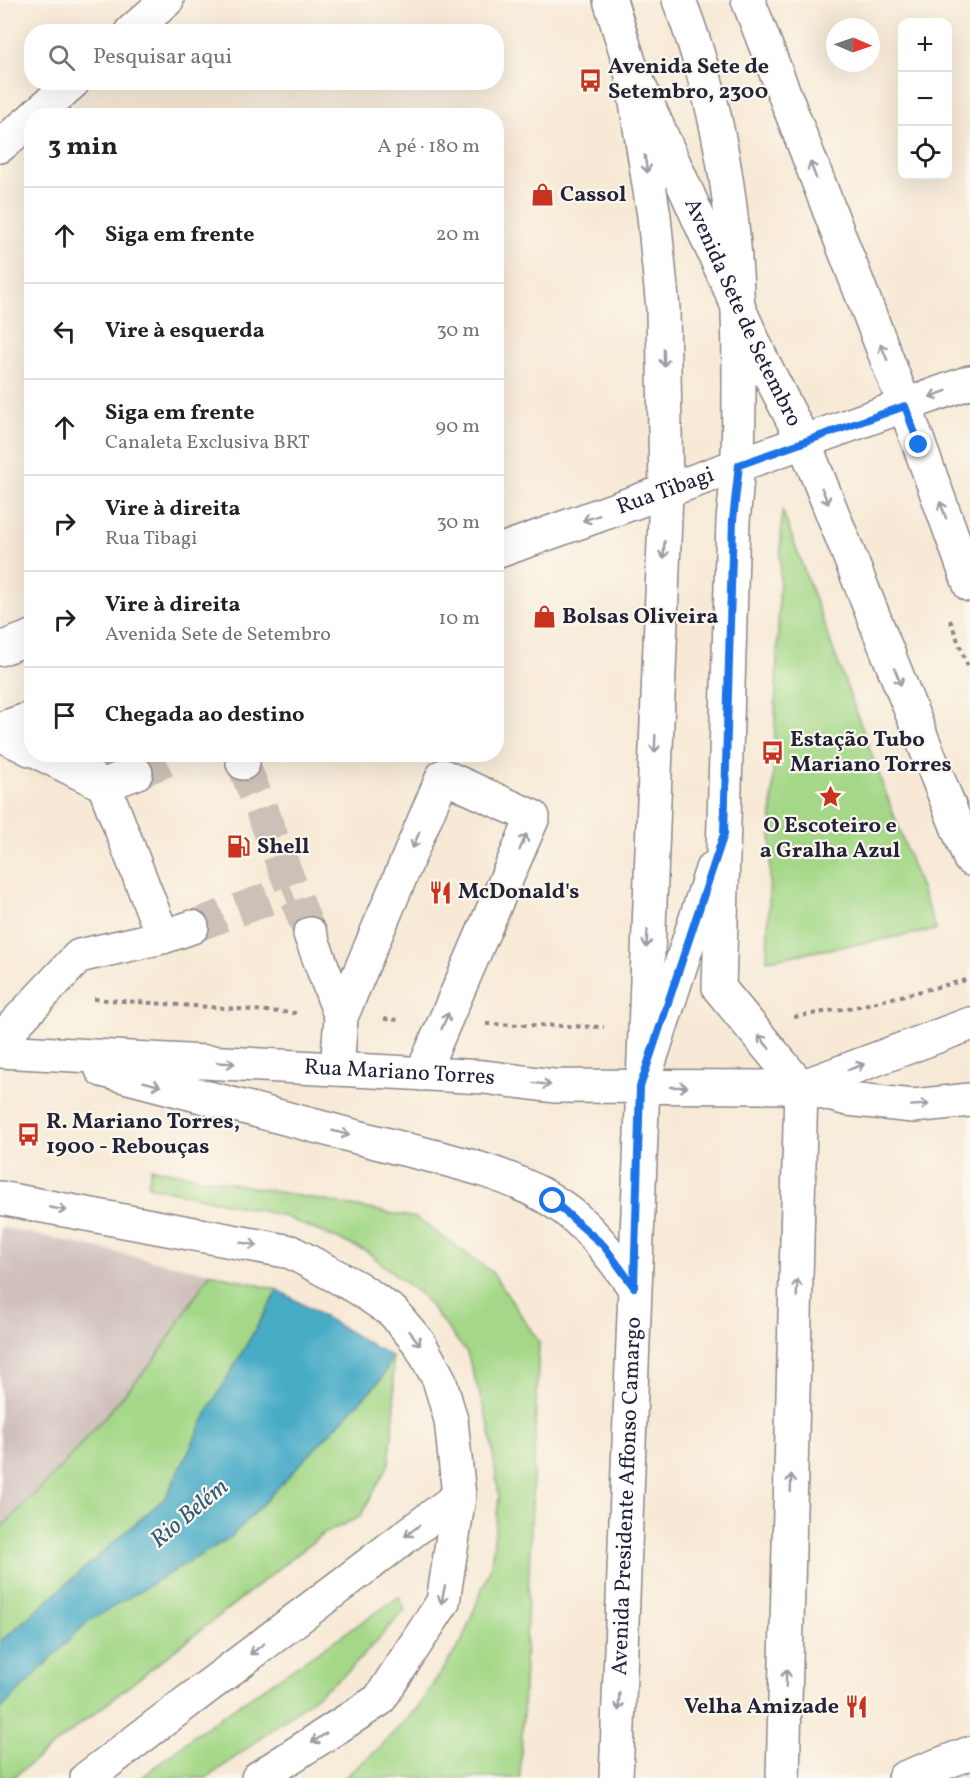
<!DOCTYPE html>
<html lang="pt">
<head>
<meta charset="utf-8">
<style>
  :root { --surface:#fff; --page:#f2f2f2; --text:#202124; --muted:#757577; --line:#e0e0e0 }
  body { margin:0; font-family:Vollkorn,serif; background:var(--page); color:var(--text) }
  .controls { position:absolute; right:18px; top:18px; display:grid; overflow:hidden; border-radius:12px; box-shadow:0 6px 24px #0002 }
  .controls button { width:54px; height:54px; display:grid; place-items:center; padding:0; border:0; border-bottom:2px solid var(--line); background:var(--surface); color:var(--text); font:30px sans-serif }
  .compass { position:absolute; left:826px; top:18px; width:54px; height:54px; border-radius:50%; background:var(--surface); box-shadow:0 6px 24px #0002; rotate:92deg }
  .stop { position:absolute; width:18px; height:18px; margin:-14px; border:4px solid #1a73e8; border-radius:50%; background:#fff }
  .stop.end { background:#1a73e8; border-color:#fff; box-shadow:0 2px 6px #0008 }
  .list { margin:0; padding:0; list-style:none }
  h2 { display:flex; justify-content:space-between; align-items:center; height:78px; margin:0; padding:0 24px; font-size:26px }
  h2 small { font-size:20px; font-weight:400; color:var(--muted) }
  .list li { display:grid; grid-template-columns:39px 1fr auto; gap:18px; align-items:center; box-sizing:border-box; height:96px; padding:0 24px; border-top:2px solid var(--line) }
  .list b { display:block; font-size:22px; white-space:nowrap }
  .list p { margin:0; font-size:20px; white-space:nowrap; color:var(--muted) }
  .list em { font-size:20px; font-style:normal; color:var(--muted) }
  .icon { flex:none; width:33px; height:33px; fill:none; stroke:currentColor; stroke-width:2; stroke-linecap:round; stroke-linejoin:round }
  .map { position:relative; flex:none; width:970px; height:1778px; overflow:hidden }
  .search { position:absolute; background:var(--surface); box-shadow:0 6px 24px #0002; left:24px; top:24px; width:480px; height:66px; display:flex; align-items:center; gap:15px; box-sizing:border-box; padding:0 21px; border-radius:24px; color:var(--muted); font-size:22px }
  .panel { position:absolute; background:var(--surface); box-shadow:0 6px 24px #0002; left:24px; top:108px; width:480px; height:654px; border-radius:24px }
  .map>svg:first-child { display:block }
  .industrial { fill:#cfc0bb }
  .green { fill:#a4d888; stroke:#637d62; stroke-width:1.5 }
  .water { fill:#48acc7; stroke:#356781; stroke-width:1.5 }
  .lines { fill:none; stroke-linecap:round; stroke-linejoin:round }
  .minor-tunnel { stroke:#ccc1b6; stroke-width:33; stroke-dasharray:33 16; stroke-linecap:butt }
  .minor-casing { stroke:#8c8688; stroke-width:36 }
  .major-casing { stroke:#8c8688; stroke-width:36 }
  .path { stroke:#8c8688; stroke-width:4; stroke-dasharray:4.5 4.5; stroke-linecap:butt }
  .minor { stroke:#fff; stroke-width:33 }
  .major { stroke:#fff; stroke-width:33 }
  .oneway { stroke:#9c9ca7 }
  .route { stroke:#1a73e8; stroke-width:8 }
  .labels { text-anchor:middle; dominant-baseline:central; stroke-width:4.5; stroke-linejoin:round; paint-order:stroke }
  .poi-label { font-size:22px; font-weight:bold; fill:#22223b; stroke:#fbf7ec; text-anchor:start }
  .street-label { font-size:22px; fill:#22223b; stroke:#fbf7ec }
  .water-label { font-size:24px; font-style:italic; fill:#315973; stroke:#fbf7ec }
</style>
</head>
<body>
<div class="map">
<svg width="970" height="1778" viewBox="0 0 970 1778">
  <rect width="100%" height="100%" fill="#fbf7ec"/>
  <filter id="ink" filterUnits="userSpaceOnUse"><feTurbulence type="fractalNoise" baseFrequency=".0167" numOctaves="2"/><feDisplacementMap in="SourceGraphic" scale="12" xChannelSelector="R" yChannelSelector="G"/><feConvolveMatrix kernelMatrix="1 2 1 2 8 2 1 2 1" color-interpolation-filters="sRGB"/></filter>
  <filter id="wash" filterUnits="userSpaceOnUse"><feTurbulence type="fractalNoise" baseFrequency=".008" numOctaves="4" result="noise"/><feDisplacementMap in="SourceGraphic" scale="24" xChannelSelector="R" yChannelSelector="G"/><feGaussianBlur stdDeviation="1.35" result="paint"/><feColorMatrix in="noise" values="0 0 0 0 0 0 0 0 0 0 0 0 0 0 0 0 0 1.4 0 .05"/><feComposite in="paint" operator="in"/></filter>
  <g filter="url(#wash)">
    <rect width="100%" height="100%" fill="#f7e9d5"/>
    <path class="industrial" d="M0 1227 210 1273 156 1358 60 1468 0 1529Z"/>
    <path class="green" d="M782 510 936 930 767 960Z
      M151 1168 416 1218 492 1272 539 1342 520 1778H344L376 1751 417 1708 462 1641 491 1566 499 1497 489 1425 467 1353 423 1297 366 1251 280 1215 148 1186Z
      M210 1273 278 1290 211 1406 166 1497 0 1642V1529L60 1468 156 1358Z
      M392 1357 395 1404 389 1464 360 1517 323 1534 12 1778H0V1710L87 1622 231 1537 382 1378Z
      M399 1597 405 1610 349 1671 225 1765 206 1778H141L200 1731Z"/>
    <path class="water" d="M278 1290 392 1357 382 1378 231 1537 87 1622 0 1710V1642L166 1497 211 1406Z"/>
  </g>
  <g filter="url(#ink)">
    <g class="lines">
      <path class="minor-tunnel" d="M243 763 310 934
        M136 773 181 754
        M192 927 292 890"/>
      <defs>
        <path id="minor" d="M679 0C726 122 739 240 739 371 739 421 739 470 733 520L719 988 801 1087
          M0 649 32 637
          M0 734 32 750
          M42 754 104 785 163 937
          M243 763 244 754
          M104 785 136 773
          M310 934 341 1017
          M0 1040 79 956 163 937 192 927
          M648 1066 712 869
          M337 1069 341 1017 443 776 533 817 422 1074
          M0 1198 291 1252 358 1288 393 1312 419 1343 439 1379 451 1420 459 1496 443 1602 379 1700 258 1778
          M87 1778 459 1496
          M904 1778 970 1753"/>
        <g id="major">
          <path id="s1" d="M610 0 630 65 761 358 804 442 970 859"/>
          <path d="M748 0 905 406 970 585"/>
          <path d="M131 32 167 0"/>
          <path d="M35 116 73 82"/>
          <path d="M0 146 32 119"/>
          <path id="s2" d="M496 552 970 382"/>
          <path d="M0 729 32 718"/>
          <path id="s3" d="M0 1051 484 1077 554 1086 801 1087 848 1099 913 1106 970 1100"/>
          <path d="M102 1070C194 1095 287 1119 380 1143 437 1158 502 1169 553 1201 587 1222 611 1255 634 1287"/>
          <path d="M801 1087 970 1024"/>
          <path id="s4" d="M616 1778 666 491 663 309 654 216 630 65"/>
          <path d="M783 1778 801 1087"/>
        </g>
      </defs>
      <use href="#minor" class="minor-casing"/>
      <use href="#major" class="major-casing"/>
      <path class="path" d="M950 620 968 667
        M94 999 296 1013
        M794 1017 860 1006 970 979
        M384 1019 400 1020
        M486 1024 604 1027"/>
      <use href="#minor" class="minor"/>
      <use href="#major" class="major"/>
    </g>
    <defs><path id="oneway-shaft" d="M-6 0H5M1.5-3L5.5 0L1.5 3" fill="none" stroke-width="1.6" stroke-linecap="round" stroke-linejoin="round" transform="scale(1.5)"/></defs>
    <g class="oneway">
      <use href="#oneway-shaft" transform="translate(646 164) rotate(81)"/>
      <use href="#oneway-shaft" transform="translate(813 170) rotate(-111)"/>
      <use href="#oneway-shaft" transform="translate(884 352) rotate(-112)"/>
      <use href="#oneway-shaft" transform="translate(664 358) rotate(89)"/>
      <use href="#oneway-shaft" transform="translate(938 394) rotate(159)"/>
      <use href="#oneway-shaft" transform="translate(825 496) rotate(68)"/>
      <use href="#oneway-shaft" transform="translate(943 510) rotate(-110)"/>
      <use href="#oneway-shaft" transform="translate(591 518) rotate(161)"/>
      <use href="#oneway-shaft" transform="translate(664 550) rotate(93)"/>
      <use href="#oneway-shaft" transform="translate(898 677) rotate(68)"/>
      <use href="#oneway-shaft" transform="translate(655 744) rotate(92)"/>
      <use href="#oneway-shaft" transform="translate(416 840) rotate(113)"/>
      <use href="#oneway-shaft" transform="translate(523 842) rotate(-67)"/>
      <use href="#oneway-shaft" transform="translate(647 939) rotate(93)"/>
      <use href="#oneway-shaft" transform="translate(445 1021) rotate(-67)"/>
      <use href="#oneway-shaft" transform="translate(764 1042) rotate(-129)"/>
      <use href="#oneway-shaft" transform="translate(226 1063) rotate(3)"/>
      <use href="#oneway-shaft" transform="translate(856 1067) rotate(-20)"/>
      <use href="#oneway-shaft" transform="translate(152 1084) rotate(15)"/>
      <use href="#oneway-shaft" transform="translate(542 1084) rotate(7)"/>
      <use href="#oneway-shaft" transform="translate(679 1087)"/>
      <use href="#oneway-shaft" transform="translate(920 1105) rotate(-4)"/>
      <use href="#oneway-shaft" transform="translate(341 1133) rotate(15)"/>
      <use href="#oneway-shaft" transform="translate(58 1209) rotate(10)"/>
      <use href="#oneway-shaft" transform="translate(249 1244) rotate(11)"/>
      <use href="#oneway-shaft" transform="translate(797 1288) rotate(-88)"/>
      <use href="#oneway-shaft" transform="translate(415 1338) rotate(52)"/>
      <use href="#oneway-shaft" transform="translate(791 1483) rotate(-88)"/>
      <use href="#oneway-shaft" transform="translate(412 1531) rotate(143)"/>
      <use href="#oneway-shaft" transform="translate(443 1595) rotate(102)"/>
      <use href="#oneway-shaft" transform="translate(257 1649) rotate(143)"/>
      <use href="#oneway-shaft" transform="translate(786 1678) rotate(-88)"/>
      <use href="#oneway-shaft" transform="translate(619 1702) rotate(92)"/>
      <use href="#oneway-shaft" transform="translate(319 1738) rotate(147)"/>
    </g>
  </g>
  <g class="lines" filter="url(#ink)">
    <path class="route" d="M553 1201 604 1246 634 1287 640 1087 724 834 733 520 739 465 905 406 919 445"/>
  </g>
  <defs>
    <symbol id="bus-bare" viewBox="-9 -9 18 18"><path d="M-5-6H5V4H4V6H2V4H-2V6H-4V4H-5ZM-3.5-4V0h7V-4ZM-3.5 1.2v1.5H-2V1.2ZM2 1.2v1.5H3.5V1.2Z" fill="#c8321e" stroke="#fbf7ec" stroke-width="2.5" paint-order="stroke"/></symbol>
    <symbol id="shop-bare" viewBox="-9 -9 18 18"><path d="M-5-2.5h2.3a2.7 3.5 0 0 1 5.4 0H5L5.5 6h-11ZM-1.5-2.5h3a1.5 2.3 0 0 0-3 0Z" fill="#c8321e" stroke="#fbf7ec" stroke-width="2.5" paint-order="stroke"/></symbol>
    <symbol id="sight-bare" viewBox="-9 -9 18 18"><path d="M0-6L1.8-2.2L6-1.7L2.9 1.2L3.7 5.4L0 3.3L-3.7 5.4L-2.9 1.2L-6-1.7L-1.8-2.2Z" fill="#c8321e" stroke="#fbf7ec" stroke-width="2.5" paint-order="stroke"/></symbol>
    <symbol id="fuel-bare" viewBox="-9 -9 18 18"><path d="M-5.5-6h7V0h2V4h1.3V-2.5L3-4.5l.8-.8L6-3V5H2.5V1h-1V6h-7ZM-4.2-4.7v3.2H.2V-4.7Z" fill="#c8321e" stroke="#fbf7ec" stroke-width="2.5" paint-order="stroke"/></symbol>
    <symbol id="restaurant-bare" viewBox="-9 -9 18 18"><path d="M-5-6h1v4h1v-4h1v4h1v-4h1v5L-1.5 .5V6h-2V.5L-5-1ZM5-6V6H3V1.5H1.5Q1.5-4 5-6Z" fill="#c8321e" stroke="#fbf7ec" stroke-width="2.5" paint-order="stroke"/></symbol>
  </defs>
  <g fill-rule="evenodd">
    <use href="#bus-bare" x="574" y="64" width="33" height="33"/>
    <use href="#shop-bare" x="526" y="178" width="33" height="33"/>
    <use href="#shop-bare" x="528" y="600" width="33" height="33"/>
    <use href="#bus-bare" x="756" y="736" width="33" height="33"/>
    <use href="#sight-bare" x="814" y="780" width="33" height="33"/>
    <use href="#fuel-bare" x="222" y="830" width="33" height="33"/>
    <use href="#restaurant-bare" x="424" y="876" width="33" height="33"/>
    <use href="#bus-bare" x="12" y="1118" width="33" height="33"/>
    <use href="#restaurant-bare" x="840" y="1690" width="33" height="33"/>
  </g>
  <g class="labels">
    <g class="poi-label">
      <text x="608" y="67">Avenida Sete de<tspan x="608" dy="25">Setembro, 2300</tspan></text>
      <text x="560" y="195">Cassol</text>
      <text x="562" y="617">Bolsas Oliveira</text>
      <text x="790" y="740">Estação Tubo<tspan x="790" dy="25">Mariano Torres</tspan></text>
      <text x="830" y="826" text-anchor="middle">O Escoteiro e<tspan x="830" dy="25">a Gralha Azul</tspan></text>
      <text x="257" y="847">Shell</text>
      <text x="458" y="892">McDonald's</text>
      <text x="46" y="1122">R. Mariano Torres,<tspan x="46" dy="25">1900 - Rebouças</tspan></text>
      <text x="839" y="1707" text-anchor="end">Velha Amizade</text>
    </g>
    <g class="street-label">
      <text stroke="none"><textPath href="#s1" startOffset="340">Avenida Sete de Setembro</textPath></text>
      <text stroke="none"><textPath href="#s2" startOffset="180">Rua Tibagi</textPath></text>
      <text stroke="none"><textPath href="#s3" startOffset="400">Rua Mariano Torres</textPath></text>
      <text stroke="none"><textPath href="#s4" startOffset="282">Avenida Presidente Affonso Camargo</textPath></text>
    </g>
    <g class="water-label">
      <text transform="translate(190 1514) rotate(-40)">Rio Belém</text>
    </g>
  </g>
</svg>
<div class="controls">
<button>+</button>
<button>−</button>
<button><svg class="icon" aria-label="locate" viewBox="0 0 24 24"><circle cx="12" cy="12" r="6"/><path d="M12 2v4M12 18v4M2 12h4M18 12h4"/></svg></button>
</div>
<svg class="compass" viewBox="-18 -18 36 36"><path d="M0-13l5 13h-10z" fill="#e53935"/><path d="M0 13l5-13h-10z" fill="#757577"/></svg>
<div class="stop" style="left:553px;top:1201px"></div>
<div class="stop end" style="left:919px;top:445px"></div>
<div class="search"><svg class="icon" aria-label="search" viewBox="0 0 24 24"><circle cx="10" cy="10" r="6"/><path d="M15 15l6 6"/></svg>Pesquisar aqui</div>
<section class="panel">
<h2>3 min<small>A pé · 180 m</small></h2>
<ul class="list">
<li><svg class="icon" aria-label="ahead" viewBox="0 0 24 24"><path d="M12 20V5M6 11l6-6 6 6"/></svg><div><b>Siga em frente</b></div><em>20 m</em></li>
<li><svg class="icon" aria-label="left" viewBox="0 0 24 24"><path d="M17 20v-9H6M10 6l-5 5 5 5"/></svg><div><b>Vire à esquerda</b></div><em>30 m</em></li>
<li><svg class="icon" aria-label="ahead" viewBox="0 0 24 24"><path d="M12 20V5M6 11l6-6 6 6"/></svg><div><b>Siga em frente</b><p>Canaleta Exclusiva BRT</p></div><em>90 m</em></li>
<li><svg class="icon" aria-label="right" viewBox="0 0 24 24"><path d="M7 20v-9h11M14 6l5 5-5 5"/></svg><div><b>Vire à direita</b><p>Rua Tibagi</p></div><em>30 m</em></li>
<li><svg class="icon" aria-label="right" viewBox="0 0 24 24"><path d="M7 20v-9h11M14 6l5 5-5 5"/></svg><div><b>Vire à direita</b><p>Avenida Sete de Setembro</p></div><em>10 m</em></li>
<li><svg class="icon" aria-label="arrive" viewBox="0 0 24 24"><path d="M6 21V4h12l-3 4 3 4H6"/></svg><div><b>Chegada ao destino</b></div></li>
</ul>
</section>
</div>
</body>
</html>
